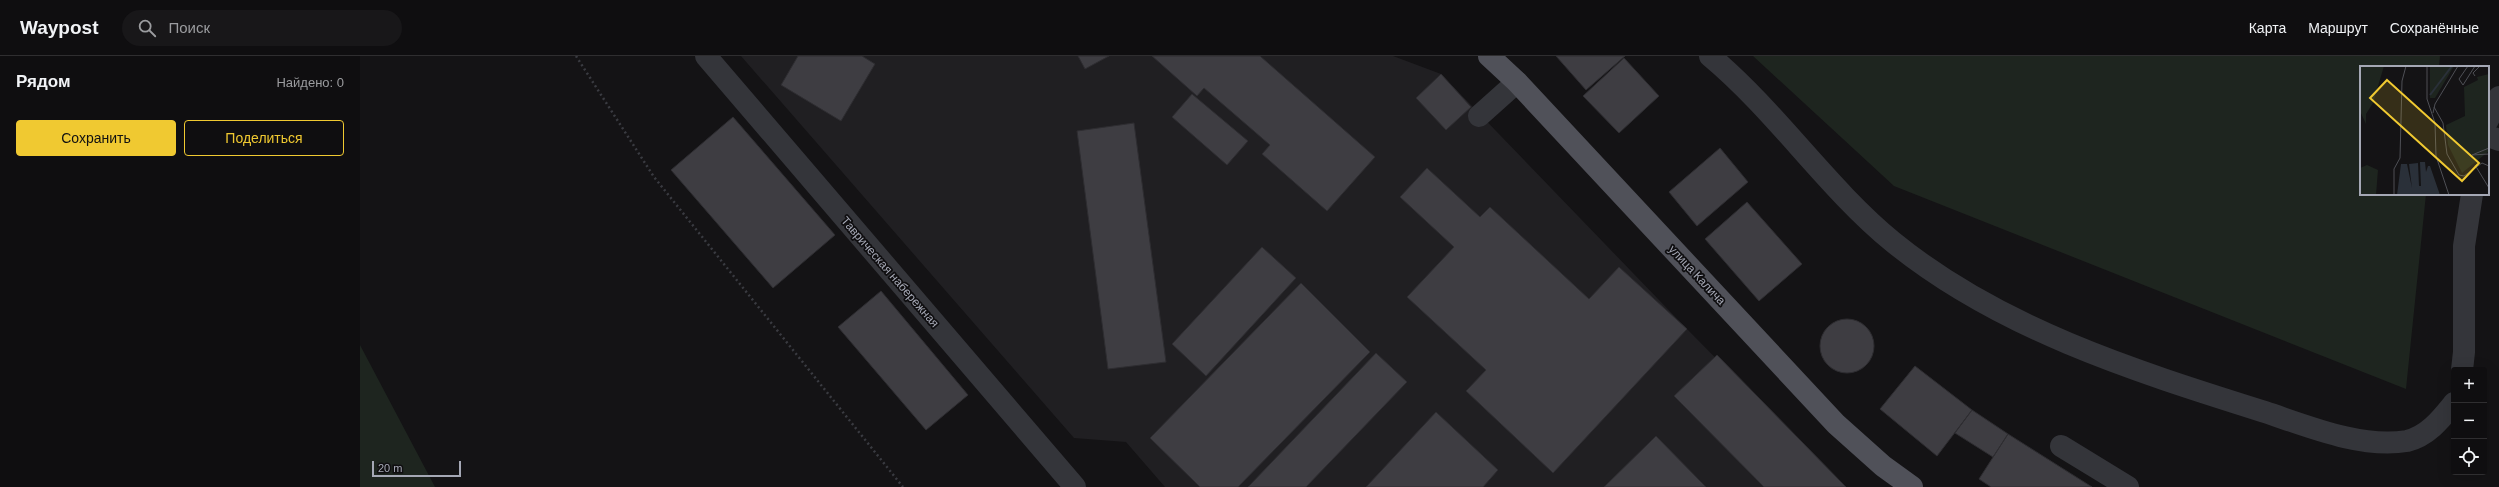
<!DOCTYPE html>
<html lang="ru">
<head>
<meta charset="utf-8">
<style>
  :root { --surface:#0f0e10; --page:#181719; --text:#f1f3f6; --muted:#9b9c9f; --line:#2f2e30; --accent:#f0c931 }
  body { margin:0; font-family:Helvetica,sans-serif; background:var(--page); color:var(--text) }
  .controls { position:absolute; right:12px; bottom:12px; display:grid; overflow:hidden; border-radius:4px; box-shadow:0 4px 16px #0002 }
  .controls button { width:36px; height:36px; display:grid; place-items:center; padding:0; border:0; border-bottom:1px solid var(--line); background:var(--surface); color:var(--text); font:20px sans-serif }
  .scale { position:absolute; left:12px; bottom:10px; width:89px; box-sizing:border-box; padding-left:4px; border:2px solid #a5a8b5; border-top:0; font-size:11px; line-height:14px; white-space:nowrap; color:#a5a8b5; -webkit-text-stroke:3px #0f0e10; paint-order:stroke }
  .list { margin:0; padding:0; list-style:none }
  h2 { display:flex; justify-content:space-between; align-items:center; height:52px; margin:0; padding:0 16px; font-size:17px }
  h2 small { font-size:13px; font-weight:400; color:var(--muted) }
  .actions { display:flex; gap:8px; padding:12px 16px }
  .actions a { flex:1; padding:9px 0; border:1px solid var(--accent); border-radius:4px; text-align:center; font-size:14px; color:var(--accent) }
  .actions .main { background:var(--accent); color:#111 }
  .icon { flex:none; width:22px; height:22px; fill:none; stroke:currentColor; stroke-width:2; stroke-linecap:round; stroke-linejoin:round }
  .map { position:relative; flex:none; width:2139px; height:431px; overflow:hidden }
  header { display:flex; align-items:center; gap:24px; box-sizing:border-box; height:56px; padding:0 20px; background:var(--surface); border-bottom:1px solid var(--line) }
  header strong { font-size:19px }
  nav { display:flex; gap:22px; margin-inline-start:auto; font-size:14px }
  .search { width:280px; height:36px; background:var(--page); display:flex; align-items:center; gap:10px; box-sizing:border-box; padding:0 14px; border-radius:22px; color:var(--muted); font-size:15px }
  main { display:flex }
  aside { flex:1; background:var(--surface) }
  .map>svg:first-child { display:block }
  .built { fill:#201f22 }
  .green { fill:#1e251f }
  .building { fill:#3e3d42; stroke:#2e2d31 }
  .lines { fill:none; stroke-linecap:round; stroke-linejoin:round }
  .path { stroke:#3a3b41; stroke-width:2.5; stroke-dasharray:2 3; stroke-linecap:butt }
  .minor { stroke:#34353a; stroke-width:22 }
  .major { stroke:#505159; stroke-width:22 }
  .labels { text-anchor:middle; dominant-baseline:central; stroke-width:3.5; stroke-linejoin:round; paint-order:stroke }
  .street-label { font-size:12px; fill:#a5a8b5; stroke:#0f0e10 }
  .inset-river { fill:none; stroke:#2a3039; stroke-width:2 }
  .inset-road { fill:none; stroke:#4e4f55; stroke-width:1 }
  .view { fill:#f0c931; fill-opacity:0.15; stroke:#f0c931; stroke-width:2 }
  .inset-edge { fill:none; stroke:#a5a8b5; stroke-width:2 }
</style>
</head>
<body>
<header>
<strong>Waypost</strong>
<div class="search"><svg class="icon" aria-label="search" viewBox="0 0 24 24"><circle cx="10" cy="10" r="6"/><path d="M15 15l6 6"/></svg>Поиск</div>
<nav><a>Карта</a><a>Маршрут</a><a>Сохранённые</a></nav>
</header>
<main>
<aside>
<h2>Рядом<small>Найдено: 0</small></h2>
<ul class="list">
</ul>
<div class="actions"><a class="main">Сохранить</a><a>Поделиться</a></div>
</aside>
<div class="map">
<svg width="2139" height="431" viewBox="0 0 2139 431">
  <rect width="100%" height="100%" fill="#141315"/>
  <path class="built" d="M381 0H1033L1081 18 1327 273 1483 431H805L766 386 714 382Z"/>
  <path class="green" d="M1393 0H2080L2079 11H2001V138H2066L2046 333 1534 130Z
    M0 289 75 431H0Z"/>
  <path class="building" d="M438 0H502L515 8 481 65 421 29Z
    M718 0H749L725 13Z
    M792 0H900L1015 101 967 155 902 98 910 89 844 32 837 40Z
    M1196 0H1265L1226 34Z
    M1264 2 1299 40 1259 77 1223 40Z
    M1081 18 1111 51 1086 74 1056 42Z
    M832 38 888 85 867 109 812 61Z
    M373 61 475 179 413 232 311 114Z
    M774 67 806 306 748 313 717 75Z
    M1360 92 1388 126 1337 170 1309 136Z
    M1067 112 1120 161 1130 151 1229 243 1259 211 1327 273 1193 417 1106 335 1126 314 1047 241 1094 191 1040 141Z
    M1387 146 1442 208 1399 245 1345 183Z
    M902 191 936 222 846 320 812 288Z
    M941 227 1010 296 878 431H840L790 382Z
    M521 235 608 339 566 374 478 271Z
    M1460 290a27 27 0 1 1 54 0a27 27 0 1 1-54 0Z
    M1016 297 1047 326 946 431H888Z
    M1357 299 1486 431H1404L1314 340Z
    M1555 310 1612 354 1577 400 1520 353Z
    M1612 354 1648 378 1633 401 1595 377Z
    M1076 356 1138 414 1123 431H1006Z
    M1648 378 1732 431H1631L1619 423Z
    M1296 380 1346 431H1244Z"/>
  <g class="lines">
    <path class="path" d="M216 0 294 121 543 431"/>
    <path class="minor" d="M346 0 715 431
      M1350 0C1417 56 1466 131 1533 186 1640 273 1775 315 1905 356 1947 370 2002 393 2047 385 2068 380 2081 363 2094 347
      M1119 60 1157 26
      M2128 64 2139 41
      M2128 80 2139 84
      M2102 314 2104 296V190L2112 138
      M1701 390 1768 431"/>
    <path class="major" d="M1129 0 1157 26 1476 368 1523 410 1552 431"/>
  </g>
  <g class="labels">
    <g class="street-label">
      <text transform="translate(530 216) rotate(49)">Таврическая набережная</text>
      <text transform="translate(1337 219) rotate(47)">улица Калича</text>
    </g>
  </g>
  <g transform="translate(2000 10)">
    <rect width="129" height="129" fill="#141315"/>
    <path d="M0 0H24L13 37 6 48V58L0 45ZM70 0H94L75 32H70ZM129 8V85L102 107 88 79 86 59 105 50 104 21 118 14 117 11ZM7 99 18 104 16 129H0V102Z" fill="#1e251f"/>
    <path d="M60 96H65L66 106 68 100H70L80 129H37L41 98H47L52 122 49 98 58 97 59 120H61Z" fill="#2a3039"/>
    <path class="inset-river" d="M70 29 92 0"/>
    <path class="inset-road" d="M67 0V33L75 57 76 90 89 129M108 0 99 13 103 19 115 0M115 10 113 7 120 0M74 41 83 57 87 88 99 109 104 110 122 97 129 100M73 47 75 38 98 0M129 82 112 89 129 88M115 99 129 122M34 129V103L40 92 42 15 46 0"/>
    <path class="view" d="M27 14 119 97 102 115 10 32Z"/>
    <rect width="129" height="129" class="inset-edge"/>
  </g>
</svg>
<div class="controls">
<button>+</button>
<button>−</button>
<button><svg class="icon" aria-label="locate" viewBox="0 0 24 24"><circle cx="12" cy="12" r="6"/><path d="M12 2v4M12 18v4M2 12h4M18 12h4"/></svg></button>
</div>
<div class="scale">20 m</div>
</div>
</main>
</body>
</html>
